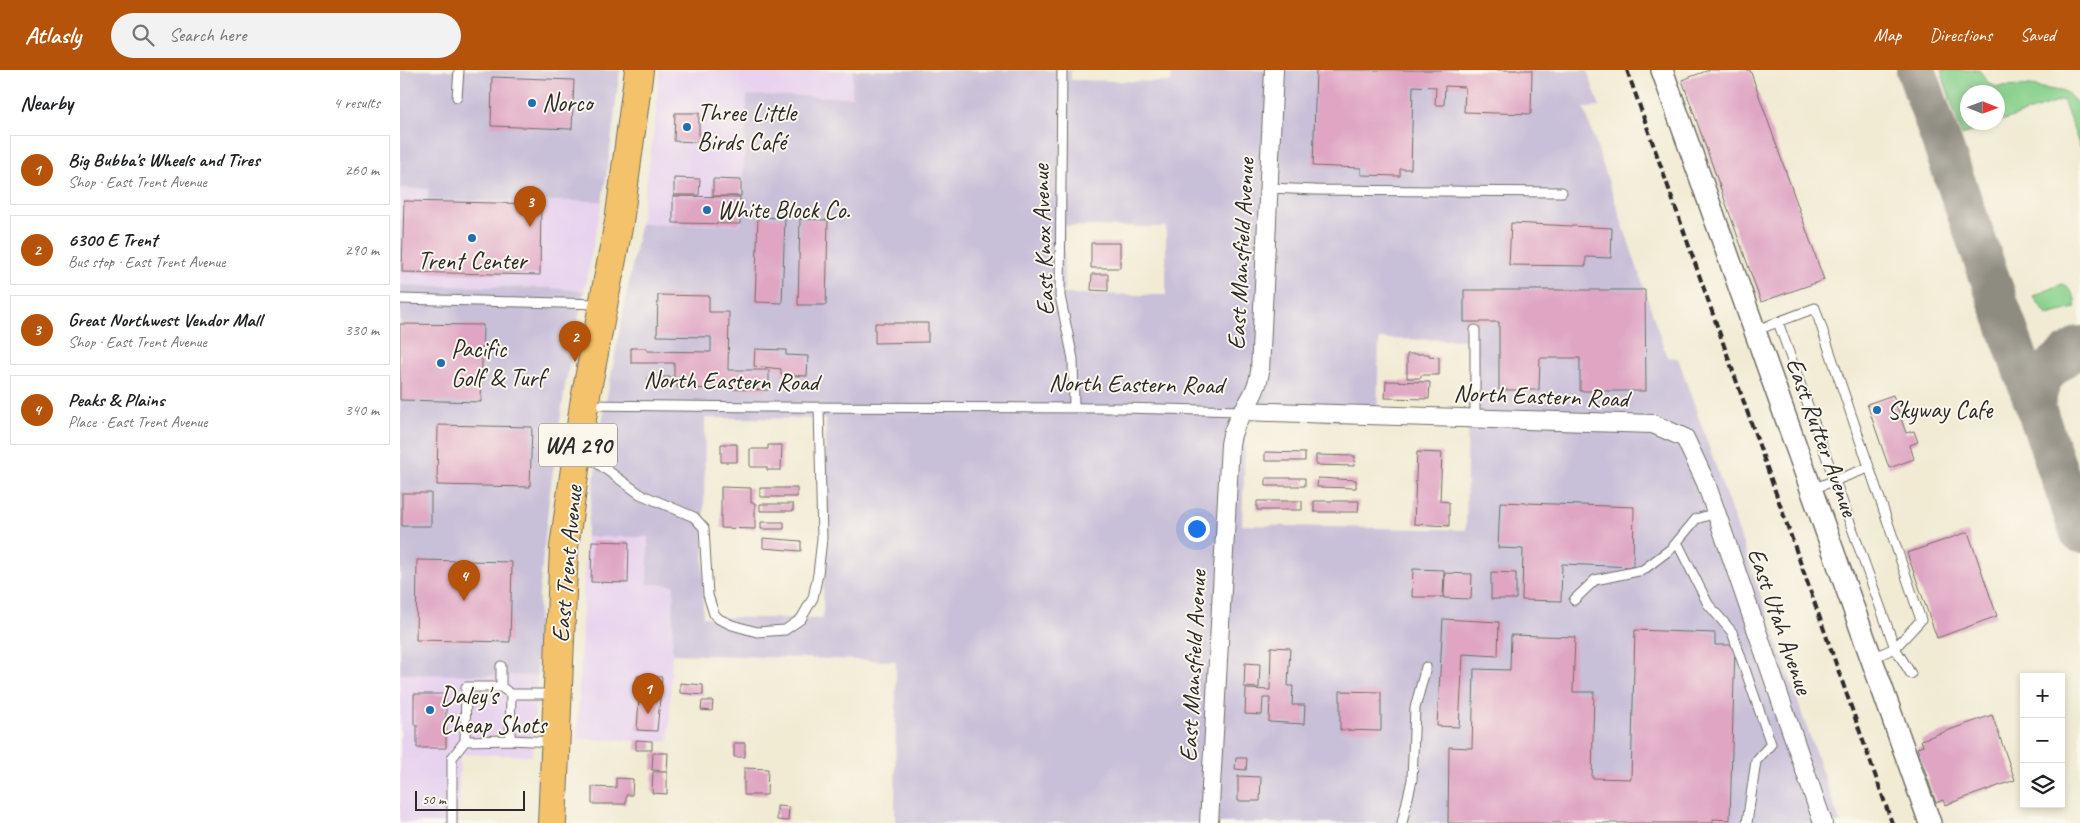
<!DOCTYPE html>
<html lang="en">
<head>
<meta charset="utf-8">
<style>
  :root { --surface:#fff; --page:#f2f2f2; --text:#202124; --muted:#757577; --line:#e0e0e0; --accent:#b45309 }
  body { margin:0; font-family:Caveat,sans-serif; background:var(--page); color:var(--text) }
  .controls { position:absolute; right:15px; bottom:15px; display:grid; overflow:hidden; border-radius:0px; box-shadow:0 2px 8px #0003 }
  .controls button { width:45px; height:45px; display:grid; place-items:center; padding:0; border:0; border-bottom:1px solid var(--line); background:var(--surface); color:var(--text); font:25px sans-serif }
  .compass { position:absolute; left:1560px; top:15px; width:45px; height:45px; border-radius:50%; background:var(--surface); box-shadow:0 2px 8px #0003; rotate:91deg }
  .scale { position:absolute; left:15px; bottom:12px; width:110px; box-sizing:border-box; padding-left:5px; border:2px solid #2b2b2b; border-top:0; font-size:14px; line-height:18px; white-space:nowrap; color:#2b2b2b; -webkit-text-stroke:4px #fbf7ec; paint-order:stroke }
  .you { position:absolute; left:796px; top:458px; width:18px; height:18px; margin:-12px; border:4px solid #fff; border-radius:50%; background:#1a73e8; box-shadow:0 0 0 8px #1a73e833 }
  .badge { display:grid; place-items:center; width:32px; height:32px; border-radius:50%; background:var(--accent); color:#fff; font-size:16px; font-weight:700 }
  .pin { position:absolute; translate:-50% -41px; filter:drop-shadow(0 1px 2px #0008) }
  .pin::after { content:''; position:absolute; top:26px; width:18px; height:15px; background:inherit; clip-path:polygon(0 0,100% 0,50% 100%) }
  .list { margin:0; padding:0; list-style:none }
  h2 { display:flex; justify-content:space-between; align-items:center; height:65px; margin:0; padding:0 20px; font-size:21px }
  h2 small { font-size:16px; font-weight:400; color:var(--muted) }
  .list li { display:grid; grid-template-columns:32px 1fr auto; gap:15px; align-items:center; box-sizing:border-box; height:70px; margin:0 10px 10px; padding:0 10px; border:1px solid var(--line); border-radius:0px }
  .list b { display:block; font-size:19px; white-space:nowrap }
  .list p { margin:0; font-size:16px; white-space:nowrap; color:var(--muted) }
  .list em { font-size:16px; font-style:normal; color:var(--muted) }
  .icon { flex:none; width:28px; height:28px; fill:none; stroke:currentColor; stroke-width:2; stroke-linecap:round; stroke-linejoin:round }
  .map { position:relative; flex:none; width:1680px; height:753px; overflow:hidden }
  header { display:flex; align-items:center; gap:30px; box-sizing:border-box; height:70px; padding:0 25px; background:var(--accent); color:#fff }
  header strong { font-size:24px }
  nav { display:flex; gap:28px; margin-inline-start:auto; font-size:18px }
  .search { width:350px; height:45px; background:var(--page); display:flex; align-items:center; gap:12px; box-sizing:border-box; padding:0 18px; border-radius:28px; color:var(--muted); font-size:19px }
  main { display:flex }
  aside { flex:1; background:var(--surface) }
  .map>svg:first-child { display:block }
  .built { fill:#e7d2ef }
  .industrial { fill:#c8bfd8; fill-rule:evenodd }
  .green { fill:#8ad28e; stroke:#5a7e5c }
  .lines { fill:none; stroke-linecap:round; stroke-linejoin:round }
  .taxiway { stroke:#8e8b80; stroke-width:40 }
  .building { fill:#dfa5c3 }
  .service-casing { stroke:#706e66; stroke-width:11 }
  .minor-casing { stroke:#706e66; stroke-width:20 }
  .tertiary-casing { stroke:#706e66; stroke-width:24 }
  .primary-casing { stroke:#706e66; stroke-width:30 }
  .service { stroke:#fff; stroke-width:9 }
  .minor { stroke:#fff; stroke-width:18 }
  .tertiary { stroke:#fff; stroke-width:21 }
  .primary { stroke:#f3c26a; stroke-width:28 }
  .rail { stroke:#2b2b2b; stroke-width:4; stroke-dasharray:8 4; stroke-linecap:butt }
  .poi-dot { fill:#1f6fb2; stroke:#fbf7ec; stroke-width:2 }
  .labels { text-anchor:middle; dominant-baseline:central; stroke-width:4; stroke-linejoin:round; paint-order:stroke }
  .shield { fill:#fbf7ec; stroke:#696865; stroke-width:1 }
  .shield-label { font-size:24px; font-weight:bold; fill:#2b2b2b }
  .poi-label { font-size:25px; fill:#2b2b2b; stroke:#fbf7ec; text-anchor:start }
  .street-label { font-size:25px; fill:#2b2b2b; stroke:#fbf7ec }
</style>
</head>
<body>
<header>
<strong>Atlasly</strong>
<div class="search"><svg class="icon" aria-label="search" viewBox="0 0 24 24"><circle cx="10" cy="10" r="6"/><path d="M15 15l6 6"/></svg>Search here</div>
<nav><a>Map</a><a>Directions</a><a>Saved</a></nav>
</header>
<main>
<aside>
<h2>Nearby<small>4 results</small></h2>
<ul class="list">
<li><span class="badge">1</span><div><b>Big Bubba's Wheels and Tires</b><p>Shop · East Trent Avenue</p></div><em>260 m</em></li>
<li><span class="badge">2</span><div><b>6300 E Trent</b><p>Bus stop · East Trent Avenue</p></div><em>290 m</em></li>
<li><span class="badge">3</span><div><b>Great Northwest Vendor Mall</b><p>Shop · East Trent Avenue</p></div><em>330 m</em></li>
<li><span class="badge">4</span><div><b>Peaks &amp; Plains</b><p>Place · East Trent Avenue</p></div><em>340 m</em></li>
</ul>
</aside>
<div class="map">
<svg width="1680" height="753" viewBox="0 0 1680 753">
  <rect width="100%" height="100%" fill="#fbf7ec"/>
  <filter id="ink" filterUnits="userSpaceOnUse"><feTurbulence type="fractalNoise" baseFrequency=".02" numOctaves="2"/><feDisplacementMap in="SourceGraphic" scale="10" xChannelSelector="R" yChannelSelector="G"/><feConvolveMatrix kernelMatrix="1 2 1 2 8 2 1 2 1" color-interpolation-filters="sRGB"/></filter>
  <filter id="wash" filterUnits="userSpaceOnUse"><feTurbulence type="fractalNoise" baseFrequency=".0096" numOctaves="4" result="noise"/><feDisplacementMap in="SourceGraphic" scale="20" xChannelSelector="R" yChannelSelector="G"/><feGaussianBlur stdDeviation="1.12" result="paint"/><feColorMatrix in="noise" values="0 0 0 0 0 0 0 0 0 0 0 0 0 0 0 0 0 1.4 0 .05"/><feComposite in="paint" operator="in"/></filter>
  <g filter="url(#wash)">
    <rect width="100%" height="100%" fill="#f1ebd4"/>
    <path class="built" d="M260 0H453L452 27 347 25 342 155 240 154 254 60Z
      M0 118 28 119 29 131H202L184 221 152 218 0 215Z
      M186 467H248L247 514 274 515 269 672 177 669Z
      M0 604 137 606 132 686 60 684 58 753H0Z"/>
    <path class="industrial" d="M0 0H220L209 89 202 131H28V119L0 118Z
      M453 0H671V10L771 12 772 0H1187L1200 37 1184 38 1267 287 1278 288 1440 753H495L496 591 272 584 274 515 247 514 248 467H186L203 347 240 154 341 155 347 25 452 27ZM664 156 766 157V225L664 224ZM979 269 1069 270 1066 460 842 455 846 348 977 353ZM305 348 426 349 423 549 303 547Z
      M0 215 152 218 184 221 165 316 149 429 139 524 137 606 0 604Z"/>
    <path class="green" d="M1541 0H1579L1589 14 1597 17 1630 16 1666 22 1680 36V77L1663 30 1598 52V22H1568V52L1597 53 1562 65Z
      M1662 214C1671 218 1677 228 1675 238L1647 245 1633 226Z"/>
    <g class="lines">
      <path class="taxiway" d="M1516 0 1680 463
        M1636 340C1636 304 1653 295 1680 276"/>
    </g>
    <g id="blocks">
      <path class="building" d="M916 0H1132L1131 44 1064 42 1065 17 1045 16 1044 35H1035L1036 17 1013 16 1011 99H1000V106L961 105V98L913 96Z
        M1309 0H1350L1424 210 1361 232 1282 10Z
        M92 7 174 10 172 59 91 56Z
        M275 43H299V72L274 71Z
        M274 108 300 109 299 125H274Z
        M313 109 341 110V126H313Z
        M273 126 340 127V154L273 153Z
        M4 131 141 134 140 205 2 202Z
        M358 147 385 148 382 233 355 232Z
        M400 149 428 150 426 235H398Z
        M1111 153 1212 158 1211 188 1186 187V196L1109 195Z
        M691 173H720V198H691Z
        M692 204H708V221L691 220Z
        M1064 220H1245L1246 321H1180V288H1140L1139 320H1099V252H1064Z
        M258 225 309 226V242H329L328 300H369V320L277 318V314H248V307H274V293H231V278H247V281L311 282V267L257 266Z
        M475 253H528V272L475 273Z
        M0 254 83 255 81 332 0 330Z
        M355 279 386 280V285L408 286 407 306 381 305V299L354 296Z
        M1007 284H1029V286L1039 287V305H1021V308H1007Z
        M986 311 1030 312 1029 329 985 328Z
        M1493 325 1506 363 1514 361 1518 372 1510 375 1514 389 1489 398 1467 334Z
        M38 355 132 357 130 417 37 415Z
        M321 374H337V392H321Z
        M368 375H382L381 400H367V397H350V379H368Z
        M865 382 905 383V391H865Z
        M1017 382 1042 383 1040 431 1049 432V456L1014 454Z
        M916 385 955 386 954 396 916 395Z
        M866 408H905V416H866Z
        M918 408 956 410V418L917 417Z
        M321 417 351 418V433H355V459L321 458Z
        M360 418H397V427H360Z
        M2 423H31V456H2Z
        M857 431H902V440H857Z
        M914 431H959L958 442H914Z
        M1100 432 1234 437 1233 497 1162 494 1161 531 1122 530 1123 479 1098 478Z
        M360 434H393V441H360Z
        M361 452H384V459H361Z
        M1568 462 1597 546 1537 568 1507 483Z
        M363 468 401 471V481L363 478Z
        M192 471 229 472 228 513 191 512Z
        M17 490 112 492 110 572 16 570Z
        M1013 499 1044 500 1043 527H1012Z
        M1091 502 1116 503V529H1091Z
        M1045 503 1072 504 1071 529 1044 528Z
        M1043 549 1099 552 1098 586 1063 584 1059 657 1037 656Z
        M1235 560 1315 563V575H1335L1330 750 1313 749V753H1048L1049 677 1072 678 1074 599 1110 600 1111 565 1175 567 1173 622H1194L1192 708 1231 709Z
        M871 577 890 578 888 616H893L892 635H905L904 654 869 652 870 628H863L862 645 845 644 846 619 870 620Z
        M845 593 860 594 859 618 844 617Z
        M237 606 262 607 257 661 237 660 239 628 236 627Z
        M280 613 303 615V625L280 623Z
        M940 621 981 622V661L940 660Z
        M14 624H46V678H17V655H14Z
        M302 631H313L312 641 301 640Z
        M1592 645 1615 710 1545 735 1543 730 1536 733 1517 678 1523 676 1521 670Z
        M236 670 252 671V680H236Z
        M334 673H345V687H334Z
        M253 683H268L267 701 252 700Z
        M836 688H847L846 700 835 699Z
        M344 698 368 699 367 725H344Z
        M253 702H267V724L252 723Z
        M838 706 861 707 860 731H838Z
        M216 708 233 709 232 725H226V734H192V717L216 718Z
        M377 736 389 737 388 751 377 750Z"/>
    </g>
  </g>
  <g filter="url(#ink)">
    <use href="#blocks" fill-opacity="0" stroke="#706e66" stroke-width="1"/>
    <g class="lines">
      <defs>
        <path id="service" d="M662 0 660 226 673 289 674 337
          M57 27 59 0
          M870 118 915 120 1162 122
          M0 229 200 234
          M1378 252 1495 578 1511 604
          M1354 261 1415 238 1521 550 1495 578 1472 588
          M187 335 362 337 722 338 842 341
          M1075 349V260
          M182 382 240 424 294 447 304 458 308 525 314 544 319 549 332 555 357 562 385 560 401 549 413 528 418 504 422 469 419 337
          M1412 419 1468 398
          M1277 472 1308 534 1332 562 1371 674 1356 691 1347 753
          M1174 530 1195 510 1243 500 1272 478 1296 449 1316 443
          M101 596V617L111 624H156
          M110 670 111 624
          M65 671 66 617H101
          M52 753V688L65 671 110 670 154 672
          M1002 753 1012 710 1015 638 1026 597"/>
        <path id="minor" d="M842 341 1253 354 1285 368 1306 413 1423 753
          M809 753 830 374C834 345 856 331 860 302L874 0"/>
        <path id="tertiary" d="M1262 0 1530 753"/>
        <path id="primary" d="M152 753 164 477 184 335 219 152 239 0"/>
      </defs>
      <use href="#service" class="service-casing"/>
      <use href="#minor" class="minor-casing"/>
      <use href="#tertiary" class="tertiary-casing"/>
      <use href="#primary" class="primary-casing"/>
      <use href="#service" class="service"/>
      <use href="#minor" class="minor"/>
      <use href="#tertiary" class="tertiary"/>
      <use href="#primary" class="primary"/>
      <path class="rail" d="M1227 0 1492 753"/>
    </g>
  </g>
  <g class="poi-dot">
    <circle cx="132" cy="33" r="5"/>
    <circle cx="287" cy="57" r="5"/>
    <circle cx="307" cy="140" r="5"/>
    <circle cx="72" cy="168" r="5"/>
    <circle cx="41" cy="293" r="5"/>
    <circle cx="1477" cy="340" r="5"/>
    <circle cx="30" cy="640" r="5"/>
  </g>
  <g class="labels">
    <rect class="shield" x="139" y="353.5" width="78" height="43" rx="4"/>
    <g class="shield-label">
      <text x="178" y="375">WA 290</text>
    </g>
    <g class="poi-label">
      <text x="142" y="33">Norco</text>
      <text x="297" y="43">Three Little<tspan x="297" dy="29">Birds Café</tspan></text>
      <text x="317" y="140">White Block Co.</text>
      <text x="72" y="191" text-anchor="middle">Trent Center</text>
      <text x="51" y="279">Pacific<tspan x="51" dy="29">Golf &amp; Turf</tspan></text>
      <text x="1487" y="340">Skyway Cafe</text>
      <text x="40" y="626">Daley's<tspan x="40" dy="29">Cheap Shots</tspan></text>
    </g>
    <g class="street-label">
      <text transform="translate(643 170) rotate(-92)">East Knox Avenue</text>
      <text transform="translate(841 184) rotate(-87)">East Mansfield Avenue</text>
      <text transform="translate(331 311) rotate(1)">North Eastern Road</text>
      <text transform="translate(736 314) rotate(1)">North Eastern Road</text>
      <text transform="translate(1141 326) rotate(2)">North Eastern Road</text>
      <text transform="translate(1422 367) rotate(70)">East Rutter Avenue</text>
      <text transform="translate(167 494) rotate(-85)">East Trent Avenue</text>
      <text transform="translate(1380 551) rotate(71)">East Utah Avenue</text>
      <text transform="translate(793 596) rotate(-87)">East Mansfield Avenue</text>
    </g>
  </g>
</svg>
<div class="controls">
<button>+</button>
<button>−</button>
<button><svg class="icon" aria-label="layers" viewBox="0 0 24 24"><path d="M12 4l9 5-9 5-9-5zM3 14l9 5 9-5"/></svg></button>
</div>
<svg class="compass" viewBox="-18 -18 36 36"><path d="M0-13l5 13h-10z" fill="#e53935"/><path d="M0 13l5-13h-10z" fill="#757577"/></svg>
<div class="scale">50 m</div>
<div class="you"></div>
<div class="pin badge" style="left:248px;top:644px">1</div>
<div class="pin badge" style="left:175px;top:292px">2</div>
<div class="pin badge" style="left:130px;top:157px">3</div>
<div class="pin badge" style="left:64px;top:531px">4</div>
</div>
</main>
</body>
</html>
